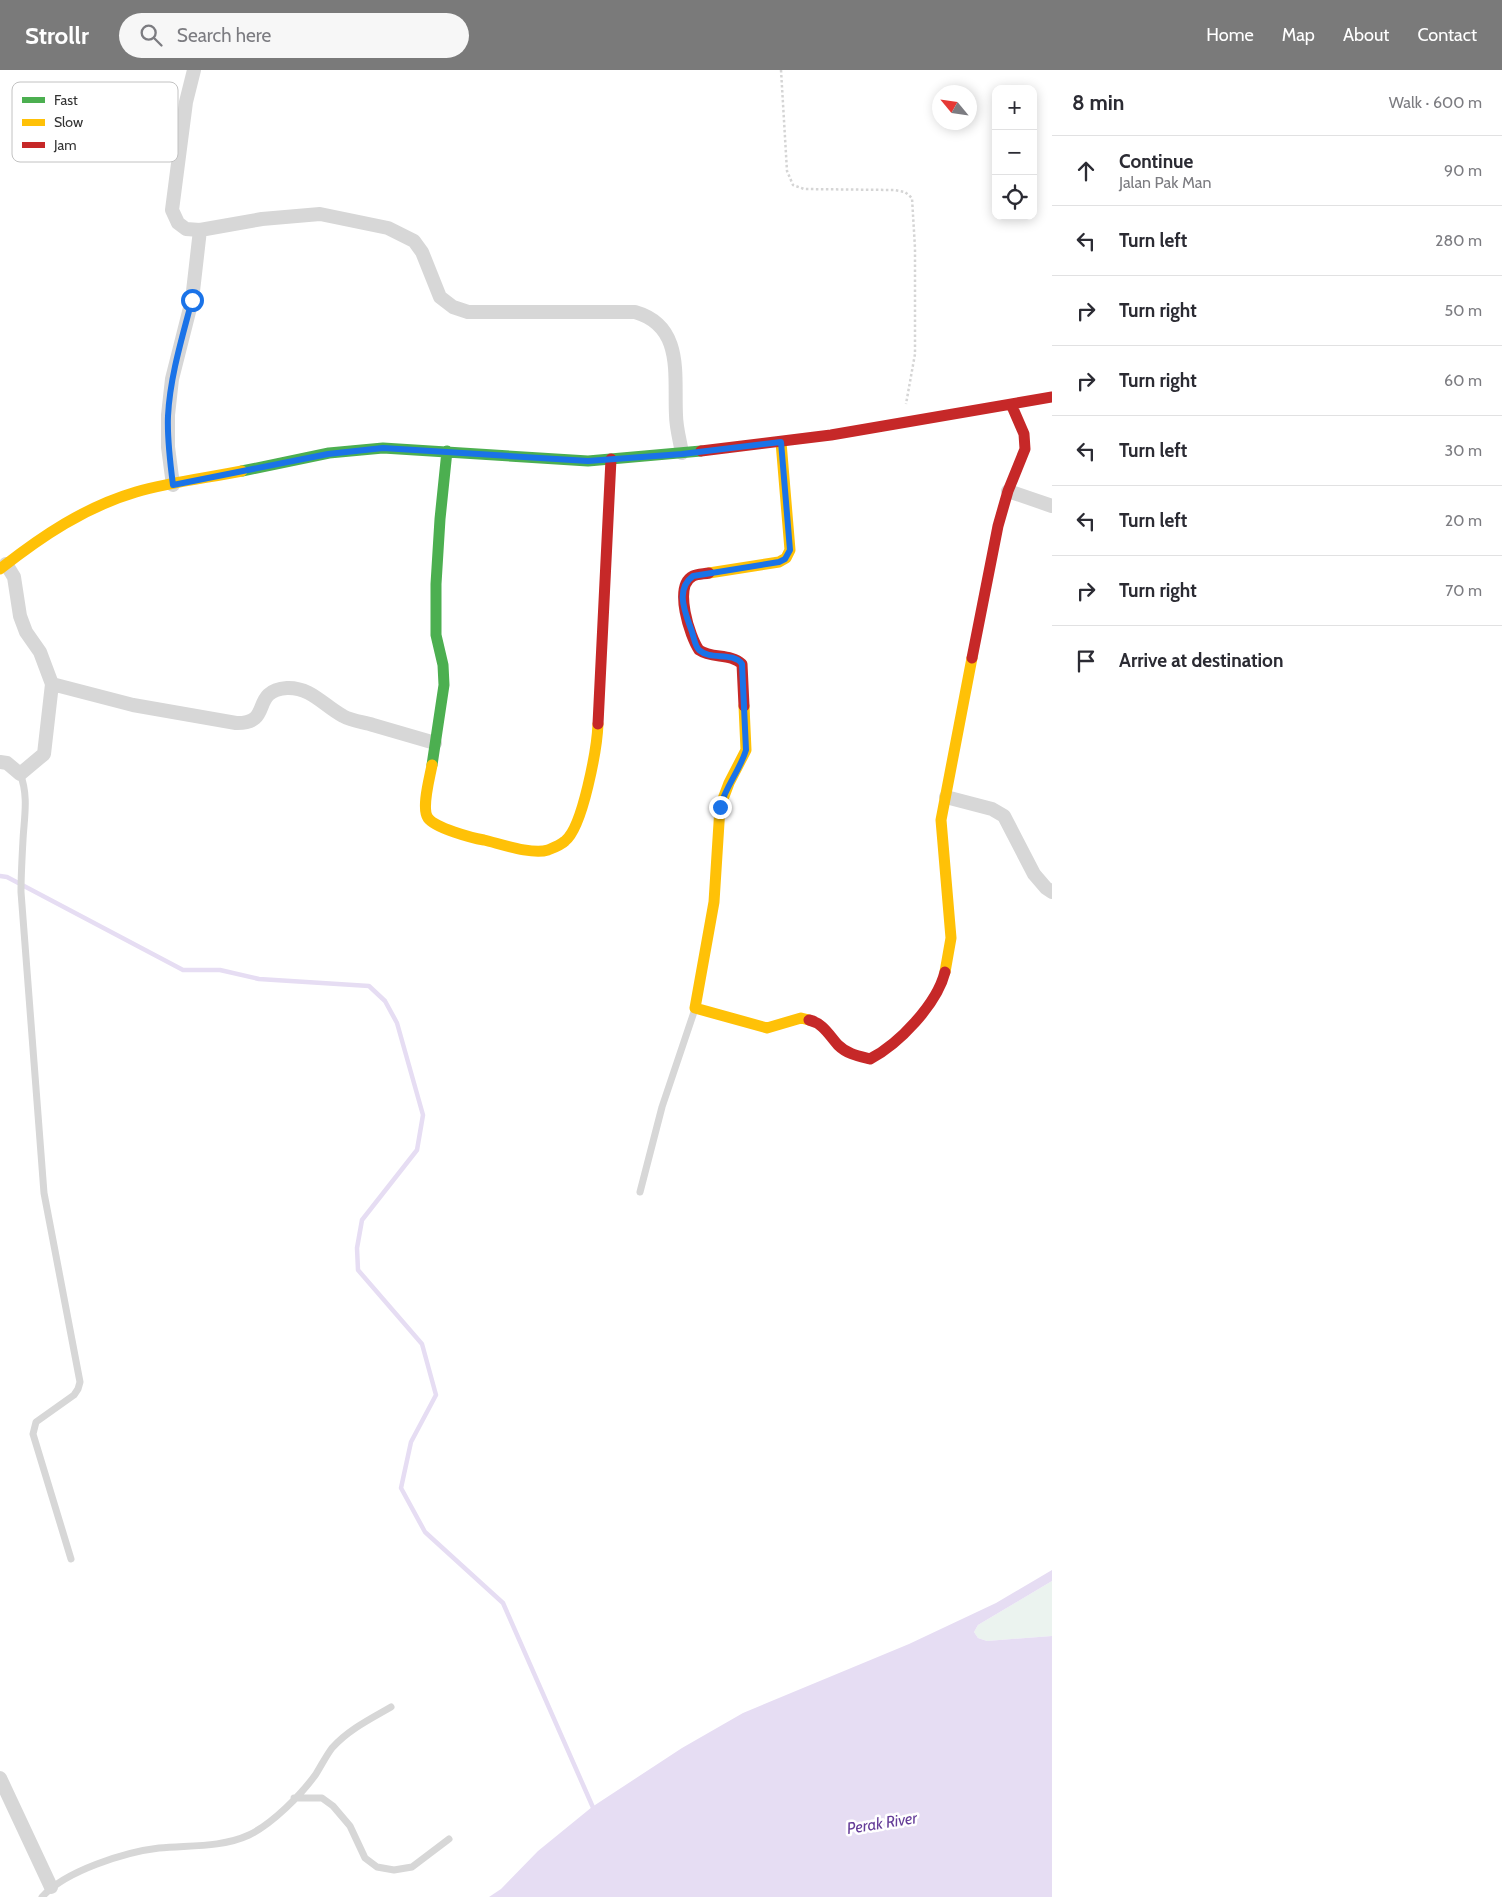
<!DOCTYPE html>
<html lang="en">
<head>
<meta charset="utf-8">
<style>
  :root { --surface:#fff; --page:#f7f7f7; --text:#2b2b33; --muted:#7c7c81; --line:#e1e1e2; --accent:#7a7a7a }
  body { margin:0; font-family:Cabin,sans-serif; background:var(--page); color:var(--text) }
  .controls { position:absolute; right:15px; top:15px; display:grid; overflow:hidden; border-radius:10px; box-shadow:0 2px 12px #0003 }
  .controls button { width:45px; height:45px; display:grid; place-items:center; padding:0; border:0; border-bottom:1px solid var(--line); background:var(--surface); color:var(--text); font:25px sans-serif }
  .compass { position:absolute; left:932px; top:15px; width:45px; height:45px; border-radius:50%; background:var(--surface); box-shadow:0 2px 12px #0003; rotate:299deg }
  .stop { position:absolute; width:15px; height:15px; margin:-11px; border:4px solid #1a73e8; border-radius:50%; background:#fff }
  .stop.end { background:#1a73e8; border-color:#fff; box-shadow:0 1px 5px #0008 }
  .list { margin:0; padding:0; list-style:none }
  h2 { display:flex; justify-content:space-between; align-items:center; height:65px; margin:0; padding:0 20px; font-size:21px }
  h2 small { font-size:16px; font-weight:400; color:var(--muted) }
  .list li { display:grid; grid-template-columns:32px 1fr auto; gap:15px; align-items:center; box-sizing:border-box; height:70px; padding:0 20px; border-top:1px solid var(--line) }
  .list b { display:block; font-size:19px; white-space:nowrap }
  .list p { margin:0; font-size:16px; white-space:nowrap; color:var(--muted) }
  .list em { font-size:16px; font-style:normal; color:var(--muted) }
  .icon { flex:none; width:28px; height:28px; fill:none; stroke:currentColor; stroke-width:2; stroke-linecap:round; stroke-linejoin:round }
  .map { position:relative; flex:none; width:1052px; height:1827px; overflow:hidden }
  header { display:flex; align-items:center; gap:30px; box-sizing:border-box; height:70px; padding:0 25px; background:var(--accent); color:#fff }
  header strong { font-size:24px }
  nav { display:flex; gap:28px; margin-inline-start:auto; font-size:18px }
  .search { width:350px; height:45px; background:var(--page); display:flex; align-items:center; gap:12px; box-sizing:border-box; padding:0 18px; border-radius:28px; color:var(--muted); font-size:19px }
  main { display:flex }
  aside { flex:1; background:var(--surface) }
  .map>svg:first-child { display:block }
  .green { fill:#ebf3ef }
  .water { fill:#e6ddf3 }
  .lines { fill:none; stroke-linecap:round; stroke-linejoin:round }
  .stream { stroke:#e6ddf3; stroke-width:4.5 }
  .path { stroke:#d5d5d5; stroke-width:2.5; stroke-dasharray:2.5 2.5; stroke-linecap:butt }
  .lane { stroke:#d7d7d7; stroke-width:7 }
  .street { stroke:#d7d7d7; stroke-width:14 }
  .fast { stroke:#4caf50; stroke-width:11 }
  .slow { stroke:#ffc107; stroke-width:11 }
  .jam { stroke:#c62828; stroke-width:11 }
  .route { stroke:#1a73e8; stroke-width:6 }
  .labels { text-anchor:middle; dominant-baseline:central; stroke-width:5; stroke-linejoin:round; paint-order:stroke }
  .water-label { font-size:16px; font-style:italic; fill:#653d98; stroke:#fff }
  .key { fill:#fff; stroke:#c2c2c2; stroke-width:1 }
  .key-label { font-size:14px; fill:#333 }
</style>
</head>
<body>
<header>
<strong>Strollr</strong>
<div class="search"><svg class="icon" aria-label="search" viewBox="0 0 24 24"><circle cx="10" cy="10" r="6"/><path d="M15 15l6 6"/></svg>Search here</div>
<nav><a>Home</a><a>Map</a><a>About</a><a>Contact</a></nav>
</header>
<main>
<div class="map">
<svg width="1052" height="1827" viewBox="0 0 1052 1827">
  <rect width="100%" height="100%" fill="#fff"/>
  <path class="green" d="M1052 1511V1566L987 1571 978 1568 974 1562 978 1555Z"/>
  <path class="water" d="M1052 1500V1511L978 1555 974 1562 978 1568 987 1571 1052 1566V1827H489L501 1819 538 1781 592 1737 682 1678 743 1643 909 1574 996 1533Z"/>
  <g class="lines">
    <path class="stream" d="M0 806 7 807 183 900H220L259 909 369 916 385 931 397 953 423 1045 417 1080 362 1150 357 1178 358 1200 422 1274 436 1325 411 1372 401 1418 425 1462 503 1533 595 1742"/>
    <path class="path" d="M781 0 787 101 793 115 804 119 894 120 905 122 912 128 915 178V284L906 334"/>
    <path class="lane" d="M20 704C29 725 24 749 23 770 22 788 21 805 21 822L44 1123 80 1312 78 1319 74 1325 36 1352 33 1364 71 1489
      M640 1122 662 1037 695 939
      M294 1728H322L333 1736 350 1756 365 1788 377 1797 394 1800 412 1797 449 1769
      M42 1827C65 1801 125 1782 159 1778 188 1775 221 1778 249 1765 272 1754 301 1725 316 1704 321 1696 326 1686 332 1678 348 1660 370 1649 391 1637"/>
    <path class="street" d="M194 0 186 32 172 140 178 153 186 159 200 160 262 149 320 144 388 158 414 171 422 182 440 227 453 237 468 242H635C684 256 674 305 676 345 676 357 680 371 682 383
      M173 415 168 377V345L172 309 192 230 200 160
      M1008 421 1052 436
      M6 494 14 507 20 546 26 562 40 582 52 614 133 635 236 653C274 654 249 621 287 618 311 617 324 636 343 646 352 651 363 652 373 655 394 661 414 667 435 673
      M0 692 7 693 20 704 44 684 52 614
      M946 727 992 739 1004 746 1034 804 1046 818 1052 822
      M0 1708 51 1817"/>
    <path class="fast" d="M242 401 329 383 383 378 588 391 701 381
      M432 695 444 615 443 595 436 565V514L440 449 447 381"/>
    <path class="slow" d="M0 499C42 466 85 437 136 422 171 412 207 408 242 401
      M709 503 779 492 786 488 790 480 781 372
      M744 636 746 680 729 713 720 737 714 832 695 938 767 958 801 948 809 950
      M432 695C430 707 421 738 428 748 435 758 472 768 484 770 501 774 532 785 548 780 553 778 562 774 565 771 583 757 597 678 598 654
      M945 902 951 868 941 750 972 588"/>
    <path class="jam" d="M701 381 831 365 1052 327
      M709 503C704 504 697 504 693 506 673 516 690 567 699 580 712 589 730 583 742 594L744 636
      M972 588 998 456 1008 421 1025 379 1024 364 1011 334
      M598 654 611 389
      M809 950C823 953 829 965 838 975 847 984 858 986 870 989 899 974 937 934 945 902"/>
  </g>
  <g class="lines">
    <path class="route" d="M192 230C182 268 170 307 168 346 167 369 170 392 173 415L328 384 383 378 588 391 682 384 781 372 790 480 785 489 779 492 693 506C674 520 686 544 692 562 694 568 695 576 699 580 711 591 732 581 742 594L746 680C740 700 726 716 720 737"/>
  </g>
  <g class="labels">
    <g class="water-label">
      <text transform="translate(882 1753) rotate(-9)">Perak River</text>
    </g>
  </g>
  <rect x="12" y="12" width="166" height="80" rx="8" class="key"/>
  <rect x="22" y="27" width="23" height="6" fill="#4caf50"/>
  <rect x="22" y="49" width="23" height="7" fill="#ffc107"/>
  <rect x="22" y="72" width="23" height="6" fill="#c62828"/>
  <g class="key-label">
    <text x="54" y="35">Fast</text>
    <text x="54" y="57">Slow</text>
    <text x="54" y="80">Jam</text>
  </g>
</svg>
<div class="controls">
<button>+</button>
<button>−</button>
<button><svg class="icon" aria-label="locate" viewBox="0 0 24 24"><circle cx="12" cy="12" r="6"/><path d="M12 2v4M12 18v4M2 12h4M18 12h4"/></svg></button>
</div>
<svg class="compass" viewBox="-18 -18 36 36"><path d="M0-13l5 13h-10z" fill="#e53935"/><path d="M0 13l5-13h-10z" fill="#7c7c81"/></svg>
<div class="stop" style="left:192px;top:230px"></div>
<div class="stop end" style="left:720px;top:737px"></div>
</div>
<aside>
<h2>8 min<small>Walk · 600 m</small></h2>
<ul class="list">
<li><svg class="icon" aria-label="ahead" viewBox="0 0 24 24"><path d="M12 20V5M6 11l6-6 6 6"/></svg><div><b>Continue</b><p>Jalan Pak Man</p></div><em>90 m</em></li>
<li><svg class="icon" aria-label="left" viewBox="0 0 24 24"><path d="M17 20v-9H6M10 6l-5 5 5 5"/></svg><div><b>Turn left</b></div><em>280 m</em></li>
<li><svg class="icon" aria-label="right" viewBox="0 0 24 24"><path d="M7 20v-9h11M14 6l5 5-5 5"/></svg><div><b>Turn right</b></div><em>50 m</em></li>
<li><svg class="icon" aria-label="right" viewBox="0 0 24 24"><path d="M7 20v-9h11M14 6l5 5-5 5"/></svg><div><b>Turn right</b></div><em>60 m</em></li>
<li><svg class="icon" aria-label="left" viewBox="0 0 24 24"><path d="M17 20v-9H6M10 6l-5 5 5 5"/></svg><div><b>Turn left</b></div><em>30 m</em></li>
<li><svg class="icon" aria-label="left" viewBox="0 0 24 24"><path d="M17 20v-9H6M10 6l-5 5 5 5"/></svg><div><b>Turn left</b></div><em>20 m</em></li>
<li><svg class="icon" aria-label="right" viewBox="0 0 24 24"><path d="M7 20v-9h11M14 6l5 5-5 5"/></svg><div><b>Turn right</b></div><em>70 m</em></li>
<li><svg class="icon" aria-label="arrive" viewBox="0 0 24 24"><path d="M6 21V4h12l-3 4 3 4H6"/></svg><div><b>Arrive at destination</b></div></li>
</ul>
</aside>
</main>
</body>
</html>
